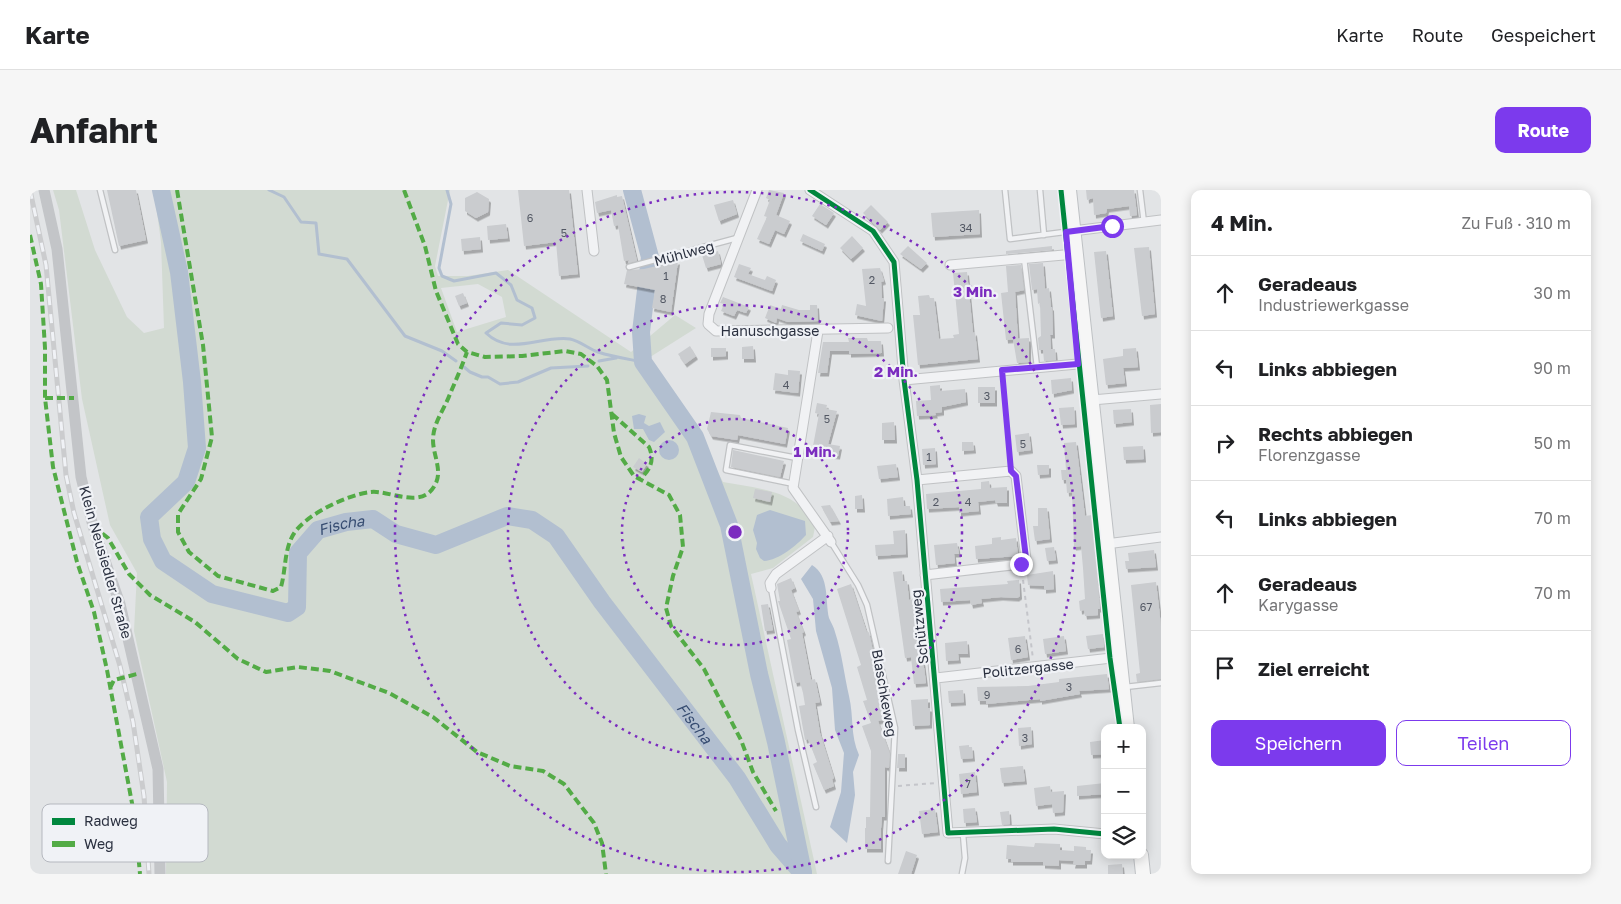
<!DOCTYPE html>
<html lang="de">
<head>
<meta charset="utf-8">
<style>
  :root { --surface:#fff; --page:#f6f6f6; --text:#202124; --muted:#757577; --line:#e0e0e0; --accent:#7c3aed }
  body { margin:0; font-family:"Golos Text",sans-serif; background:var(--page); color:var(--text) }
  .controls { position:absolute; right:15px; bottom:15px; display:grid; overflow:hidden; border-radius:10px; box-shadow:0 2px 12px #0003 }
  .controls button { width:45px; height:45px; display:grid; place-items:center; padding:0; border:0; border-bottom:1px solid var(--line); background:var(--surface); color:var(--text); font:25px sans-serif }
  .stop { position:absolute; width:15px; height:15px; margin:-11px; border:4px solid #7c3aed; border-radius:50%; background:#fff }
  .stop.end { background:#7c3aed; border-color:#fff; box-shadow:0 1px 5px #0008 }
  .list { margin:0; padding:0; list-style:none }
  h2 { display:flex; justify-content:space-between; align-items:center; height:65px; margin:0; padding:0 20px; font-size:21px }
  h2 small { font-size:16px; font-weight:400; color:var(--muted) }
  .list li { display:grid; grid-template-columns:32px 1fr auto; gap:15px; align-items:center; box-sizing:border-box; height:75px; padding:0 20px; border-top:1px solid var(--line) }
  .list b { display:block; font-size:19px; white-space:nowrap }
  .list p { margin:0; font-size:16px; white-space:nowrap; color:var(--muted) }
  .list em { font-size:16px; font-style:normal; color:var(--muted) }
  .actions { display:flex; gap:10px; padding:15px 20px }
  .actions a { flex:1; padding:11px 0; border:1px solid var(--accent); border-radius:10px; text-align:center; font-size:18px; color:var(--accent) }
  .actions .main { background:var(--accent); color:#fff }
  .icon { flex:none; width:28px; height:28px; fill:none; stroke:currentColor; stroke-width:2; stroke-linecap:round; stroke-linejoin:round }
  .map { position:relative; flex:none; width:1131px; height:684px; overflow:hidden; border-radius:10px }
  header { display:flex; align-items:center; gap:30px; box-sizing:border-box; height:70px; padding:0 25px; background:var(--surface); border-bottom:1px solid var(--line) }
  header strong { font-size:24px }
  nav { display:flex; gap:28px; margin-inline-start:auto; font-size:18px }
  .intro { display:flex; align-items:center; justify-content:space-between; box-sizing:border-box; height:120px; padding:0 30px }
  h1 { margin:0; font-size:35px }
  .button { padding:12px 22px; border-radius:10px; background:var(--accent); color:#fff; font-size:18px; font-weight:700 }
  main { display:flex; gap:30px; padding:0 30px }
  aside { flex:1; background:var(--surface); border-radius:10px; box-shadow:0 2px 12px #0003 }
  .map>svg:first-child { display:block }
  .green { fill:#d2dad2; fill-rule:evenodd }
  .water { fill:#b2bfd0 }
  .lines { fill:none; stroke-linecap:round; stroke-linejoin:round }
  .stream { stroke:#b2bfd0; stroke-width:3 }
  .river { stroke:#b2bfd0; stroke-width:18 }
  .building { fill:#cacccf; filter:url(#shadow) }
  .lane-casing { stroke:#c0c2c4; stroke-width:7 }
  .street-casing { stroke:#c0c2c4; stroke-width:11 }
  .primary-casing { stroke:#bec1c4; stroke-width:16 }
  .path { stroke:#c4c5ca; stroke-width:2; stroke-dasharray:4 4; stroke-linecap:butt }
  .lane { stroke:#f1f2f4; stroke-width:4.5 }
  .street { stroke:#f1f2f4; stroke-width:9 }
  .secondary { stroke:#c3c5c8; stroke-width:11 }
  .primary { stroke:#f6f6f6; stroke-width:14 }
  .rail-casing { stroke:#cbccce; stroke-width:5 }
  .rail { stroke:#f0f2f6; stroke-width:3; stroke-dasharray:9; stroke-linecap:butt }
  .quiet { stroke:#53ab46; stroke-width:4; stroke-dasharray:8 4; stroke-linecap:butt }
  .cycleway-casing { stroke:#f0f2f6; stroke-width:8 }
  .cycleway { stroke:#00873e; stroke-width:5 }
  .route { stroke:#7c3aed; stroke-width:6 }
  .ring { fill:none; stroke:#7b2cbf; stroke-width:2.5; stroke-dasharray:2.5 5 }
  .labels { text-anchor:middle; dominant-baseline:central; stroke-width:4.5; stroke-linejoin:round; paint-order:stroke }
  .number-label { font-size:11px; fill:#535864 }
  .street-label { font-size:14px; fill:#2a303f; stroke:#f0f2f6 }
  .water-label { font-size:15px; font-style:italic; fill:#364c71; stroke:#f0f2f6 }
  .key { fill:#f0f2f6; stroke:#b5b8bf; stroke-width:1 }
  .key-label { font-size:14px; fill:#2a303f }
  .centre { fill:#7b2cbf; stroke:#f0f2f6; stroke-width:2.5 }
  .ring-label { font-size:15px; text-anchor:middle; font-weight:bold; fill:#7b2cbf; stroke:#f0f2f6; stroke-width:4.5; stroke-linejoin:round; paint-order:stroke }
</style>
</head>
<body>
<header>
<strong>Karte</strong>
<nav><a>Karte</a><a>Route</a><a>Gespeichert</a></nav>
</header>
<div class="intro"><h1>Anfahrt</h1><a class="button">Route</a></div>
<main>
<div class="map">
<svg width="1131" height="684" viewBox="0 0 1131 684">
  <defs>
    <filter id="shadow"><feDropShadow dx="2" dy="3.5" stdDeviation="0" flood-color="#0004"/></filter>
  </defs>
  <rect width="100%" height="100%" fill="#e2e4e6"/>
  <path class="green" d="M23 0H46L65 60 97 127 114 143 134 138 131 52 124 0H420L405 76 408 86H438L478 80 601 162 645 125 666 138 617 169 672 251 693 292C729 299 768 299 785 337L783 347 743 378 721 384 787 684H136L137 592 104 441 107 383 80 335 52 209 29 20ZM448 94 472 107 476 127 427 142 411 98Z"/>
  <path class="water" d="M609 224 616 226 614 233 619 236 630 232 635 242 624 252 619 250 613 239H604L602 226Z
    M629 260a10 10 0 1 1 20 0a10 10 0 1 1-20 0Z
    M740 320 775 331 776 345C766 356 749 370 734 371L730 368 726 359 727 353 723 340 727 325Z
    M782 375C800 386 795 411 799 428 801 433 804 437 805 442 812 463 814 485 819 506 824 527 820 545 829 565L823 582 825 605 817 653 800 637 811 602 814 563 805 540 802 498 786 441 783 409 771 389Z"/>
  <g class="lines">
    <path class="stream" d="M239 0 254 7 271 32 286 33 289 64 317 69 375 146 412 161 426 171
      M417 0 421 14 409 78 412 86 424 91 466 83 481 95 487 110 502 118 505 128 492 135 471 133 456 143C481 167 510 145 540 149 550 151 559 159 568 162 583 167 598 169 613 172
      M569 171 586 168
      M434 177 440 182 452 187H458L470 194 488 192 521 178 558 176"/>
    <g class="river">
      <path id="s1" d="M131 0 149 82 162 192 167 258 156 292 119 327 122 349 133 371 182 404 258 423 267 417 268 363 288 340 316 332 343 329 366 344 406 355 477 326 502 330 526 346 572 412 707 588 748 655 773 684"/>
      <path d="M602 0 620 67 611 142 613 172 665 247 699 335 729 484 746 552 773 682"/>
    </g>
  </g>
  <path class="building" d="M77 0H106L116 50 89 56Z
    M488 0H539L548 84 529 86 526 52 494 56Z
    M739 0 754 3 746 25 760 31 754 44 745 40 739 54 727 49 737 27 734 26 740 10 736 8Z
    M1056 0H1104L1107 25 1100 26 1099 16 1077 19 1076 23 1064 25 1063 8 1057 10Z
    M447 2 459 9 458 22 446 28 435 21V8Z
    M587 5V7L592 6 607 71 598 73 599 70 594 71 588 35 584 36 581 20 567 23 565 12Z
    M703 10 707 24 689 31 684 15Z
    M790 14 804 23 796 35 782 26Z
    M841 15 858 32 850 40 833 23Z
    M949 20 950 44 903 47 901 23Z
    M476 34 478 48 458 50 457 36Z
    M773 44 795 54 792 61 770 51Z
    M822 46 833 58 821 69 810 58Z
    M450 47 451 59 432 61 431 49Z
    M878 56 897 73 891 79 870 64Z
    M1022 56V60L976 64V61Z
    M1119 57 1125 124 1112 126 1104 58Z
    M688 61 691 74 676 78 672 65Z
    M1076 61 1083 126 1071 128 1064 62Z
    M648 71 641 122 622 118 625 100 594 94 597 80 614 79Z
    M1013 73 1015 99 1019 98 1021 117H1022L1023 145H1020L1021 159H1025L1026 170 1014 171 1013 160H1009L1008 148 1011 146 1010 113 1008 114 1007 99 1002 100 999 74Z
    M709 74 721 78 718 84 735 90 737 86 746 90 742 101 704 87Z
    M991 75 994 100 985 102 988 149 976 150 971 103 978 102 976 76Z
    M850 78 854 91 851 92 852 108H854L852 131 825 125 827 114 836 116 832 79Z
    M937 82 943 143 945 142 948 169 888 175 883 125H890L888 106 899 105 900 108H904L909 149 924 148 923 145 929 144 923 83Z
    M433 103 437 113 429 116 425 106Z
    M693 107 719 117 716 123 707 120 704 126 691 121 694 114 690 113Z
    M740 115 751 119 752 115 769 120H780V115H787L788 131 758 132 747 128 746 133 735 128Z
    M818 148H837L838 151H851L852 163 819 164V161H800L797 183H788L793 152H819Z
    M999 148V172L987 173 983 149Z
    M660 156 666 166 655 174 648 164Z
    M723 156 724 169H712V157Z
    M681 158H696V166L681 167Z
    M1106 158 1108 177 1093 178 1095 193 1076 195 1073 169 1093 166V159Z
    M758 180 770 181 768 203 743 200 745 183 758 185Z
    M1041 188 1042 200 1022 204 1021 190Z
    M910 195V201L935 199 936 212 912 217V222L905 223 906 225 887 226 886 211 901 210 900 196Z
    M948 197H965V213H948Z
    M787 213 797 215 796 219 807 221 798 254 810 256 808 266 796 264 797 258 783 256 789 224 785 223Z
    M1131 214V242L1121 243 1120 215Z
    M1044 217 1045 234 1031 235 1029 218Z
    M1101 219 1102 232 1084 234 1083 220Z
    M681 222 710 225 711 228 758 238 755 254 708 245 707 250 681 246 677 239Z
    M864 232 865 250H852V233Z
    M999 243 1001 260 987 262 985 245Z
    M932 252H943L944 260 932 261Z
    M1046 252 1055 326 1062 325 1070 419H1068V425L1055 426 1054 420 1050 421 1049 411 1055 409 1053 378 1051 356 1044 357 1042 302 1037 303 1036 290H1032L1031 280H1036L1034 253Z
    M1113 256 1114 269 1094 270 1093 257Z
    M905 258 906 274 893 275 892 259Z
    M703 260 754 271 750 287 701 277Z
    M609 268 617 274 612 282 603 277Z
    M866 274 868 287 849 289 847 276Z
    M1007 275H1019V284L1008 285Z
    M959 291 960 298 977 297V313H966L965 310 948 312 949 321 929 323V317L897 319 896 304 951 299V292Z
    M725 299 742 302 740 312 723 308Z
    M832 305 833 319H825V306Z
    M873 307 874 316H880L881 324 858 326 857 309Z
    M800 315 809 331 800 332 791 316Z
    M1008 318H1017L1020 349 1005 351 1003 336H1008Z
    M875 340 876 364 846 366 845 355 864 354 863 341Z
    M971 347V350L986 348 988 366 946 369 945 356 962 354V348Z
    M927 353 929 364H924L925 373 906 375 904 355Z
    M1024 357 1026 370 1017 371 1015 358Z
    M1124 360 1126 377 1096 379 1095 371H1099L1098 363Z
    M872 381 873 391H877L879 410 885 409 896 493 884 494 881 467 875 468 863 382Z
    M1023 381 1024 399 1014 400V396L998 395 997 385Z
    M761 388 765 398 761 400 769 421 766 422 774 442 772 443 781 490 785 489 790 512 785 513 790 543 804 588 802 589 804 596 794 600 783 574 787 572 778 549 775 550 769 516 775 515 773 503 770 492 765 493 757 450 761 449 748 411H750L747 394Z
    M989 390 990 406 987 408 971 407 951 409 952 413 941 415 940 410 911 412 910 399 978 394 977 391Z
    M1126 392 1131 436V489L1107 492 1106 484 1110 483 1101 395Z
    M821 394 837 443 839 442 845 471 841 472 856 529 848 531 860 564 859 578 855 577V627H852L851 638V659H835V638H836V627H840L841 561 832 536 841 533 833 511 837 510 827 477 831 475 807 399Z
    M738 414 743 440 735 441 731 415Z
    M1073 444 1074 457 1058 459 1056 446Z
    M995 446 998 467 981 470 978 448Z
    M1034 446 1036 461 1015 464 1013 449Z
    M937 451 938 464H928L929 470 916 471 915 453Z
    M1077 484 1079 499 1049 501 1050 504 1010 511V509L956 514V511H948L947 497 998 496 1029 492V489Z
    M933 500 934 512 919 513 918 501Z
    M898 509V518H900V535L883 536 881 510Z
    M1001 537 1002 554 989 556 988 538Z
    M1075 550V564L1061 565 1060 552Z
    M939 555V557H942L943 568 931 569 929 556Z
    M868 564H875V578H867Z
    M993 576 995 591 972 593 970 578Z
    M945 582 947 602 931 604 929 584Z
    M1075 593V604L1047 606V596Z
    M1020 596 1021 602 1034 601 1033 622 1023 623 1022 614 1006 616 1004 598Z
    M945 618 947 632 934 633 933 619Z
    M905 619 908 642 892 644 889 621Z
    M979 621 980 634 972 635 970 622Z
    M1005 653 1030 654V660L1044 661V656L1056 657V660H1061L1060 671H1055V675H1043L1044 671 1029 670V676L1013 675V672H981V669H976L977 655 1004 657Z
    M876 661 887 665 881 684H868Z
    M1092 674 1093 684H1078V675Z"/>
  <g class="lines">
    <defs>
      <path id="lane" d="M70 0 85 60
        M975 0 980 49 1042 41
        M1010 0 1014 45
        M1110 0 1114 33
        M994 68 1007 177
        M599 77 707 48
        M764 294 696 280 700 255 767 268
        M801 352 828 395 837 415 865 538 858 671
        M741 398 768 540 786 617
        M1095 497 1131 493
        M932 684 935 668 933 644"/>
      <path id="street" d="M557 0 564 61
        M727 0 679 124 678 134 686 141 858 138
        M780 0 843 41 864 72 874 190 887 290 918 643 1024 639 1075 644
        M1043 41 1131 30
        M920 75 1045 64
        M788 141 763 298 801 352
        M874 190 1058 173
        M1062 210 1131 204
        M887 290 981 281 986 286 996 369 991 374 895 385
        M1076 354 1131 347
        M741 398 740 393 746 384 798 346
        M906 488 1090 467"/>
      <path id="primary" d="M1039 0 1097 538
        M1111 665 1113 684"/>
    </defs>
    <use href="#lane" class="lane-casing"/>
    <use href="#street" class="street-casing"/>
    <use href="#primary" class="primary-casing"/>
    <path class="path" d="M973 189 980 272
      M992 382 1003 469
      M868 596 906 593"/>
    <use href="#lane" class="lane"/>
    <use href="#street" class="street"/>
    <path class="secondary" d="M14 0 27 59 51 287 63 336 90 414 128 579 130 684"/>
    <use href="#primary" class="primary"/>
    <defs>
      <path id="rail" d="M0 0 16 75 36 285 44 323 90 476 103 532 114 606 119 684"/>
    </defs>
    <use href="#rail" class="rail-casing"/>
    <use href="#rail" class="rail"/>
    <path class="quiet" d="M147 0 173 155 182 247 171 289 148 324V342L159 362 188 386 243 401 251 397C256 379 254 361 263 345 274 325 319 304 341 302 359 300 392 320 405 295 413 281 403 265 403 250 403 233 414 220 420 204 426 190 432 176 437 162
      M374 0 395 56 406 101 428 154 437 162 455 167 492 166 535 161 551 164 567 176 577 190 584 243 591 267 604 286 639 305 650 325 653 357 643 386 636 418 641 436 674 479 711 550 723 582 746 621
      M0 45 11 94 15 158V208L23 277 47 372 64 422 77 480 105 629 110 684
      M15 208H44
      M582 224 619 257C625 271 620 280 610 289
      M63 336 78 348 99 384 120 405 165 432 208 469 236 482 268 477 300 481 359 503 403 527 447 562 480 576 513 581 534 594 564 633 572 653 576 684
      M80 498 84 490 107 484"/>
    <defs>
      <path id="cycleway" d="M780 0 843 41 864 72 874 190 887 290 918 643 1024 639 1075 644
        M1031 0 1080 468 1090 538"/>
    </defs>
    <use href="#cycleway" class="cycleway-casing"/>
    <use href="#cycleway" class="cycleway"/>
  </g>
  <g class="lines">
    <path class="route" d="M991 374 996 368 986 286 981 281 972 180 1048 174 1036 42 1082 36"/>
  </g>
  <g class="ring">
    <circle cx="705" cy="342" r="113"/>
    <circle cx="705" cy="342" r="227"/>
    <circle cx="705" cy="342" r="340"/>
  </g>
  <g class="labels">
    <g class="number-label">
      <text x="500" y="27">6</text>
      <text x="936" y="37">34</text>
      <text x="534" y="42">5</text>
      <text x="636" y="85">1</text>
      <text x="842" y="89">2</text>
      <text x="633" y="108">8</text>
      <text x="756" y="194">4</text>
      <text x="957" y="205">3</text>
      <text x="797" y="228">5</text>
      <text x="993" y="253">5</text>
      <text x="899" y="266">1</text>
      <text x="906" y="311">2</text>
      <text x="938" y="311">4</text>
      <text x="1116" y="416">67</text>
      <text x="988" y="458">6</text>
      <text x="1039" y="496">3</text>
      <text x="957" y="504">9</text>
      <text x="995" y="547">3</text>
      <text x="938" y="593">7</text>
    </g>
    <g class="street-label">
      <text transform="translate(654 63) rotate(-15)">Mühlweg</text>
      <text x="740" y="140">Hanuschgasse</text>
      <text transform="translate(76 372) rotate(74)">Klein Neusiedler Straße</text>
      <text transform="translate(889 437) rotate(-96)">Schützweg</text>
      <text transform="translate(998 478) rotate(-6)">Politzergasse</text>
      <text transform="translate(855 503) rotate(80)">Blaschkeweg</text>
    </g>
    <g class="water-label">
      <text stroke="none"><textPath href="#s1" startOffset="651">Fischa</textPath></text>
      <text stroke="none"><textPath href="#s1" startOffset="1116">Fischa</textPath></text>
    </g>
  </g>
  <rect x="12" y="614" width="166" height="58" rx="8" class="key"/>
  <rect x="22" y="628" width="23" height="7" fill="#00873e"/>
  <rect x="22" y="651" width="23" height="6" fill="#53ab46"/>
  <g class="key-label">
    <text x="54" y="636">Radweg</text>
    <text x="54" y="659">Weg</text>
  </g>
  <circle cx="705" cy="342" r="8" class="centre"/>
  <g class="ring-label">
    <text x="945" y="107">3 Min.</text>
    <text x="866" y="187">2 Min.</text>
    <text x="785" y="267">1 Min.</text>
  </g>
</svg>
<div class="controls">
<button>+</button>
<button>−</button>
<button><svg class="icon" aria-label="layers" viewBox="0 0 24 24"><path d="M12 4l9 5-9 5-9-5zM3 14l9 5 9-5"/></svg></button>
</div>
<div class="stop" style="left:1082px;top:36px"></div>
<div class="stop end" style="left:991px;top:374px"></div>
</div>
<aside>
<h2>4 Min.<small>Zu Fuß · 310 m</small></h2>
<ul class="list">
<li><svg class="icon" aria-label="ahead" viewBox="0 0 24 24"><path d="M12 20V5M6 11l6-6 6 6"/></svg><div><b>Geradeaus</b><p>Industriewerkgasse</p></div><em>30 m</em></li>
<li><svg class="icon" aria-label="left" viewBox="0 0 24 24"><path d="M17 20v-9H6M10 6l-5 5 5 5"/></svg><div><b>Links abbiegen</b></div><em>90 m</em></li>
<li><svg class="icon" aria-label="right" viewBox="0 0 24 24"><path d="M7 20v-9h11M14 6l5 5-5 5"/></svg><div><b>Rechts abbiegen</b><p>Florenzgasse</p></div><em>50 m</em></li>
<li><svg class="icon" aria-label="left" viewBox="0 0 24 24"><path d="M17 20v-9H6M10 6l-5 5 5 5"/></svg><div><b>Links abbiegen</b></div><em>70 m</em></li>
<li><svg class="icon" aria-label="ahead" viewBox="0 0 24 24"><path d="M12 20V5M6 11l6-6 6 6"/></svg><div><b>Geradeaus</b><p>Karygasse</p></div><em>70 m</em></li>
<li><svg class="icon" aria-label="arrive" viewBox="0 0 24 24"><path d="M6 21V4h12l-3 4 3 4H6"/></svg><div><b>Ziel erreicht</b></div></li>
</ul>
<div class="actions"><a class="main">Speichern</a><a>Teilen</a></div>
</aside>
</main>
</body>
</html>
